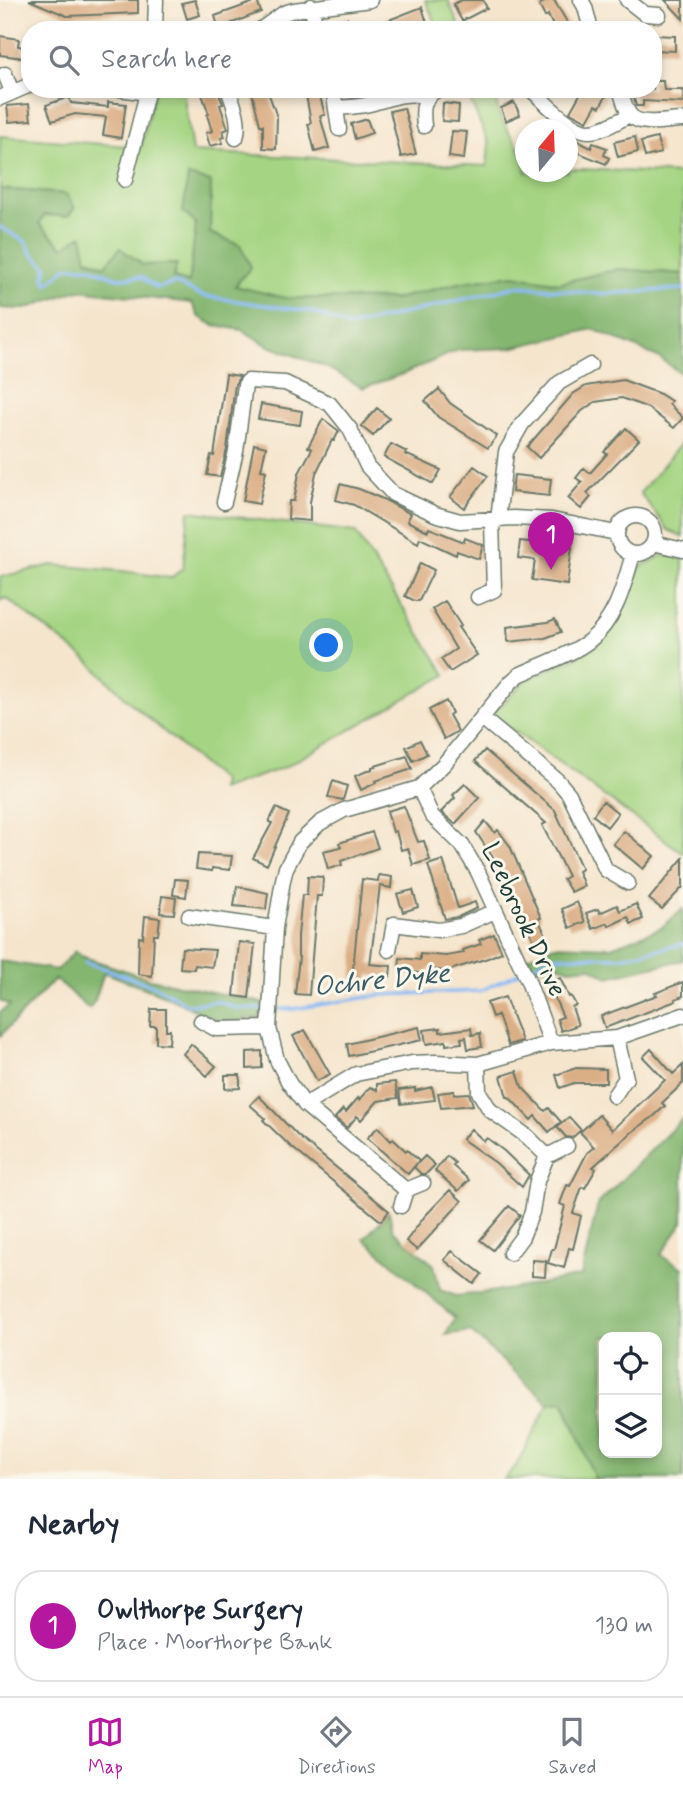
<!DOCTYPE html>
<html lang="en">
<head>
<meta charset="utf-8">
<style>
  :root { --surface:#fff; --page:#f2f2f3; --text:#1f2937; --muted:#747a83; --line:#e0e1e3; --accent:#b5179e }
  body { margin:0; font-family:Mynerve,sans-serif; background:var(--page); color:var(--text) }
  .controls { position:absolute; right:21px; bottom:21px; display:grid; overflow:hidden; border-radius:14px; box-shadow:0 4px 10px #0003 }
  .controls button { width:63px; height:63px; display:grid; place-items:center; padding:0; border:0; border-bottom:2px solid var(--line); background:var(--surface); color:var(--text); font:35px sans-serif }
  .compass { position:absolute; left:515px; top:119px; width:63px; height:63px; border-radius:50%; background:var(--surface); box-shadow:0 4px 10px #0003; rotate:19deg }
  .you { position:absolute; left:327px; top:646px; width:24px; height:24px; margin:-18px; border:5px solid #fff; border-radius:50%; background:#1a73e8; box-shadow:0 0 0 10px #1a73e833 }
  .badge { display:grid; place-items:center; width:46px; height:46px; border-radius:50%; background:var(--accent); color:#fff; font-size:23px; font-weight:700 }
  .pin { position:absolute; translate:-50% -58px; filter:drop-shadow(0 2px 4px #0008) }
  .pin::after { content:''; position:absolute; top:37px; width:24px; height:21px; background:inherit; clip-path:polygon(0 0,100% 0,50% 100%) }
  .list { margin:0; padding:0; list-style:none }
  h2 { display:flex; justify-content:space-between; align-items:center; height:91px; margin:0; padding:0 28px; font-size:30px }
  h2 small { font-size:23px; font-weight:400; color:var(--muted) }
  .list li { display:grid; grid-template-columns:46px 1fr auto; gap:21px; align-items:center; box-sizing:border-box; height:112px; margin:0 14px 14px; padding:0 14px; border:2px solid var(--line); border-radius:28px }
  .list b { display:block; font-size:26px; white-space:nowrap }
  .list p { margin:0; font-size:23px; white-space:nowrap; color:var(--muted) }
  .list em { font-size:23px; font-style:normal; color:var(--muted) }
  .icon { flex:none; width:38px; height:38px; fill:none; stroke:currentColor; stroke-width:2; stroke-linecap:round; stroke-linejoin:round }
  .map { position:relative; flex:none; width:683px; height:1479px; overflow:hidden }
  .search { position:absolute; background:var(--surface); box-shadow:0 4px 10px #0003; left:21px; right:21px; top:21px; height:77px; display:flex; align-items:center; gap:18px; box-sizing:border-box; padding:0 24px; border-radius:28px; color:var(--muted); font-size:26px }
  .sheet { height:217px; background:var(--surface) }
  nav { display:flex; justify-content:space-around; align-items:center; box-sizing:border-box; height:98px; border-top:2px solid var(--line); background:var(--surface); font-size:19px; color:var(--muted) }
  nav a { display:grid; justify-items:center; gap:4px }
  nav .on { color:var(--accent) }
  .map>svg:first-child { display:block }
  .green { fill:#a5d482; stroke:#62885b; stroke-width:2 }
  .forest { fill:#84b670; stroke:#527a52; stroke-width:2; fill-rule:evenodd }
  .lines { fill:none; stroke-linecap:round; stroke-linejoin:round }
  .stream { stroke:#8abaf6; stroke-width:3.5 }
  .building { fill:#dbaf86 }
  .minor-casing { stroke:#6a786a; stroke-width:17 }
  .minor { stroke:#fff; stroke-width:14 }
  .labels { text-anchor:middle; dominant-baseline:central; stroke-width:6; stroke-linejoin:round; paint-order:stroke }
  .street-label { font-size:26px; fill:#1f3d34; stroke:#fbf7ec }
  .water-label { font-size:28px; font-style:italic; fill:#3a5c64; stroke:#fbf7ec }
</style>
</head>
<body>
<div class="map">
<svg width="683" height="1479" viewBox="0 0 683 1479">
  <rect width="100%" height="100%" fill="#fbf7ec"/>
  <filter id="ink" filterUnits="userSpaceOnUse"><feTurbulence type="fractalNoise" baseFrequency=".0143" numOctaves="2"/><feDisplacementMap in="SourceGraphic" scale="14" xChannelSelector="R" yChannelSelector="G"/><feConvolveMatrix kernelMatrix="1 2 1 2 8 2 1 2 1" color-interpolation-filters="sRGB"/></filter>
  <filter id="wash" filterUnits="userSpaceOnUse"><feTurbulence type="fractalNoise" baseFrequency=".00686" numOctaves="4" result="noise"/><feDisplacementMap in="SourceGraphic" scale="28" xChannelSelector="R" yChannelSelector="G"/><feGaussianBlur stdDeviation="1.57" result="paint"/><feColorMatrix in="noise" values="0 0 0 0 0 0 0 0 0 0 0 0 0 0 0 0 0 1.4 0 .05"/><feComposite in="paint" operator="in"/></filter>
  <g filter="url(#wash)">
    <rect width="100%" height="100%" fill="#f5e5cd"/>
    <path class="green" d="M425 0H448L461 30H439Z
      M155 89H183L192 152 487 166 489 143 465 89H497C490 122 525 141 526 172H568V169H580L683 174V274L619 269 559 283 514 275 463 282 395 299 285 298 234 286 240 245 210 233 211 182C197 220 192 242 190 283L173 278 177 264 143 265 120 249 105 266 63 247 39 224 44 215 67 216 74 208 66 194 0 189V136L141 147Z
      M683 441V537L668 530 640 493Z
      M189 511 355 532 446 675 285 767 220 790 222 781 133 705 87 660 6 598 0 601V577L52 565 122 571 171 578 183 568Z
      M665 554 683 558V853L492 715 525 680 578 657 613 620 631 595 640 567Z
      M563 1401 595 1479H504L516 1466 549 1403Z"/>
    <path class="forest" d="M188 176 211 182 210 233 240 245 251 267 235 286 285 298 395 299 463 282 514 275 559 283 619 269 683 274V375L658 357 593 329 510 348 458 350 403 374 363 388 326 367 269 346 242 330 213 325 198 316 192 303 78 290 25 309 0 308V189L66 194 75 208 68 216 44 215 39 224 63 247 82 235 87 259 105 266 120 248 143 265 177 264 173 278 189 283 196 224 183 212Z
      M683 909V960L608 977 590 967 570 969 558 965 531 969 526 958 554 945 611 947 661 928Z
      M75 951 81 956 150 979 264 1003 259 1018 220 1022 163 995 104 972 95 1000 89 1009 55 979 0 1036V1012L10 1005 0 1001V961L57 970Z
      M683 1118V1222L661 1255 683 1268V1479H595L564 1401 549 1403 470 1331 445 1335 455 1318 364 1239 389 1212 393 1230 434 1265 440 1290 456 1296 513 1289 581 1276 598 1204ZM604 1337H657V1453H604Z"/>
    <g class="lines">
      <path class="stream" d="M0 227 26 242 31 253 47 267 44 280 48 284 67 267H89L117 278 141 277 157 288 175 283 202 296 313 312 349 327 518 286 601 294 683 289
        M85 962 157 987 188 1005 217 1001 236 1008 265 1009
        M525 969 553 956 621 957 683 944
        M273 1009H293L381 995 480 991 518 973"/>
    </g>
    <g id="blocks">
      <path class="building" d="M29 0H138V13L67 16Z
        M195 0 200 15 187 19 182 3Z
        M462 0H483L487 8 462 21 453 4Z
        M548 0H554L570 27 564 30H555L548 15 545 17 539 5Z
        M665 0H683V19Z
        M257 1 261 12 227 25 229 30H219L215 16Z
        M422 7 427 23 407 30H363Z
        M347 18 351 30H326V25Z
        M653 35 675 36V51L653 50Z
        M0 36 19 39 18 46 23 47 24 58 0 55Z
        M653 81H663L664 90H683V103L643 101V106H636L632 90 653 89Z
        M200 89H217L223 104 220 105 228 129 223 131 225 137 221 138 223 143 210 146 206 133 212 131 207 115 209 114Z
        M251 89H267L277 117 276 149 263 148V125H260Z
        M305 89H318L325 115 320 116 329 148 315 152 308 124 311 123Z
        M583 89H598L607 94 600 107 596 105 587 121 570 112Z
        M69 97 71 103 108 107V102L126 104 121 138 103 135 106 117 75 114 52 121 46 105Z
        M514 102 520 115 506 121 501 108Z
        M443 103 459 105 458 122 442 121Z
        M29 104 31 120 9 122 7 106Z
        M404 108 416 154 401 157 390 111Z
        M367 119 372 133 355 139 351 124Z
        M452 131 467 132 464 159 449 157Z
        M568 136 591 148 593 143 607 148 604 155 609 158 606 164 577 152 568 170Z
        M635 137 638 152 618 157 614 142Z
        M657 138 661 153 645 157 641 142Z
        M226 374 240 376 235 384 227 449 220 477 207 475 211 455 214 456Z
        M623 380 660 394 671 401 669 404 683 418 674 428 648 408 622 398 595 402 582 411 539 458 527 447 573 394 586 386Z
        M439 389 450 403 497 436 488 448 438 417 425 401Z
        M261 404 302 411 300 425 258 419Z
        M377 408 389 418 373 436 361 426Z
        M323 419 339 431 334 441 332 440 316 473 310 502V521L288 519 289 501H294L299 473 312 449 308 447Z
        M626 428 639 440 587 493 591 497 581 509 568 498 582 482 576 478 584 468 590 473 607 454 604 452Z
        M254 444 266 447 261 470 266 471 259 504 243 501Z
        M391 444 407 452 405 454 441 470 433 484 384 457Z
        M474 466 488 476 464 508 450 497Z
        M514 475 551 479 549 496 512 492Z
        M340 484 359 489 385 500 411 514 407 521 428 531 429 528 464 542 465 538 483 545 479 559 457 551 456 555 420 538 418 543 354 505 336 500Z
        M520 541 572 547 567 585 532 580 535 560 518 558Z
        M420 563 434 570 419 601H415L405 596Z
        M445 601 461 626 458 627 477 655 450 672 441 659 456 649 432 609Z
        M555 619 561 632 545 638 508 642 507 627 548 622Z
        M446 701 452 713 449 715 458 731 444 739 429 710Z
        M420 740 427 754 413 761 406 747Z
        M485 750 555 810 582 869 578 871 584 886 571 892 563 879 568 876 542 825 546 823 475 761Z
        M407 756 412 769 375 781 376 783 361 790 355 776 372 769V767Z
        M333 781 347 786 343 800 328 797Z
        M465 784 479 798 455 824 441 812 455 798 453 795Z
        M603 801 618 813 607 827 593 815Z
        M404 806 418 842 424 841 430 860 413 865 408 848 401 850 396 831 393 832 387 811Z
        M276 808 289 814 267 865 253 858 272 823 269 822Z
        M485 821 495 833 498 830 510 846 541 918 538 919 546 935 534 941 503 873 476 832Z
        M624 831 654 856 643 869 613 844Z
        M372 832 378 848 341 861 342 865 328 869 323 851 341 847 339 843Z
        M198 854 232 856 230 870 212 868V871L196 869Z
        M683 858V887L662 909 649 899Z
        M443 860 458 908 475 902 477 908 458 917 445 919 428 865Z
        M379 875 392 877 391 888 380 886 370 964 391 966 390 977 369 975 368 980 352 979 362 879 378 881Z
        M308 876 323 877 322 896H317L309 995 295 994 299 957 298 956V936L302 895H307Z
        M175 879 188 880 186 897 173 895Z
        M237 886 268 893 266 909 234 906Z
        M413 890 418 907 403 912 397 894Z
        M162 896 176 898 174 914 160 913Z
        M577 902 585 922 570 928 562 909Z
        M636 904 643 919 631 924 628 917 609 926 608 923 593 929 586 913 598 909 600 913 617 905 620 911Z
        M145 916 160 918 158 935H154L152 976 138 974 139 937 143 938Z
        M494 934 502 952 488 958 447 971 429 969 428 972 420 973 399 971 400 958 420 960V954L446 956 464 953 463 950 481 944 479 940Z
        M239 942 255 944 249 998 234 996Z
        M182 948 215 950 212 967 195 965 194 969 180 968Z
        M560 978 569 997 571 996 576 1005 572 1007 578 1025 561 1031 557 1019 563 1017 553 994 550 996 545 985Z
        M683 982V996L675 999 676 1001 605 1028 601 1016 657 995 655 993Z
        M505 997 522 1041 508 1045 498 1015 492 1017 487 1003Z
        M151 1009H166V1030H170L169 1044 156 1043V1026H150Z
        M419 1027 422 1040 349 1056 347 1044Z
        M440 1028V1032L471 1028 472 1035 480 1033 482 1047 468 1049 466 1037 461 1038 462 1043 446 1045V1041L426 1044 424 1030Z
        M305 1030 330 1074 317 1081 293 1036Z
        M191 1044 216 1066 207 1076 183 1054Z
        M651 1049 673 1074 683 1065V1083L662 1103 665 1106 653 1117 632 1132 593 1167 596 1169 585 1188 582 1187 573 1213 581 1216 573 1249 569 1248 564 1268 548 1263 552 1249H554L565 1206 560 1204 567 1185 570 1186 587 1153 594 1147 580 1132 599 1115 612 1130 665 1080 643 1057Z
        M262 1051V1068L247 1069V1052Z
        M576 1068 606 1069V1083H574L560 1088 556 1075Z
        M517 1071 522 1087 545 1111 549 1108 561 1122 549 1132 535 1116 531 1120 509 1097H507L501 1076Z
        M225 1075H240V1088L225 1089Z
        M395 1082 398 1098 378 1101 361 1120 357 1116 347 1128 335 1118 343 1109 346 1112 358 1098 359 1100 370 1087 377 1090V1084Z
        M432 1087 435 1100 401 1104 399 1090 415 1088V1091Z
        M454 1091V1094L469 1093 473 1105 441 1108 438 1093Z
        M259 1096 298 1136 389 1211 381 1221 289 1145 263 1120 265 1118 250 1105Z
        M569 1117 581 1130 572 1138 566 1137 557 1127Z
        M378 1127 391 1141 393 1139 406 1151 407 1150 419 1161 408 1174 367 1138Z
        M471 1129 484 1141 487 1138 504 1151 529 1175 522 1187 496 1163 462 1139Z
        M425 1156 435 1165 426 1174H421L414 1167Z
        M447 1156 455 1163 453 1166 469 1180 458 1191 435 1171Z
        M450 1190 462 1201 417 1250 406 1241 425 1216Z
        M509 1206 520 1215 493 1250 480 1240Z
        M452 1251 482 1274 474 1284 444 1260Z
        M532 1260 546 1261 545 1277 532 1276Z"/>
    </g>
  </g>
  <g filter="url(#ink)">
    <use href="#blocks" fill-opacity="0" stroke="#6a786a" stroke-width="2"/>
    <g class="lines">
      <defs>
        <path id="minor" d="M581 0 585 7 591 30
          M627 0 645 14 659 15
          M311 6 317 30
          M155 30 156 0
          M260 30 284 13 294 10 370 0
          M5 74 12 92
          M120 89 147 93
          M228 89C234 105 241 122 236 138
          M333 89 339 129
          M620 89C623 98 625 110 631 116 642 127 669 120 683 120
          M532 90C544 102 572 131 589 131 603 131 617 121 630 115
          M0 98 30 85
          M336 108C346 107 356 107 365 105 388 100 404 90 427 97
          M424 126C422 109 422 97 439 89
          M125 180 148 89
          M224 502 236 451 245 385 248 381 285 383 330 404 350 429 367 466 393 494 435 514 460 521 514 518 552 520 616 533
          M617 535a19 19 0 1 1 38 0a19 19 0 1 1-38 0Z
          M498 520 506 452 522 424 559 383 590 365
          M653 543 683 550
          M478 597 494 590 492 521
          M482 718 558 781 569 794 606 870 628 883
          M419 788 432 816 462 845 478 872 528 981 551 1043
          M189 916 275 928
          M389 950 394 924 439 930 461 926 495 911
          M201 1021 216 1029 269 1028
          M478 1064 479 1092 490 1110 528 1137 547 1156 537 1181 532 1212 522 1237 510 1253
          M614 1096 626 1078 617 1038
          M305 1105 356 1074 412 1063 436 1062 478 1064 551 1043 617 1038 683 1015
          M547 1156 567 1146
          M406 1190 423 1183
          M401 1206 406 1190 305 1105 289 1083 277 1060 269 1028 275 928 283 880 286 868 300 842 320 823 344 810 419 788 444 764 511 682 519 675C540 665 571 655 589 641 616 620 624 585 633 554"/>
      </defs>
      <use href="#minor" class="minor-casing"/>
      <use href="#minor" class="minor"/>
    </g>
  </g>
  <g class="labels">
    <g class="street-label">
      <text transform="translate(523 920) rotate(65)">Leebrook Drive</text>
    </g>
    <g class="water-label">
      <text transform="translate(382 981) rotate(-6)">Ochre Dyke</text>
    </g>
  </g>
</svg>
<div class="controls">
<button><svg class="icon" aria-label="locate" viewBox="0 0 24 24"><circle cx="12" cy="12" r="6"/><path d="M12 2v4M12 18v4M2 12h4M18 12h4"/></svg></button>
<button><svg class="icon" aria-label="layers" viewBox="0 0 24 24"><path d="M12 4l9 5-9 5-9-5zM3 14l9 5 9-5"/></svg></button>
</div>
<svg class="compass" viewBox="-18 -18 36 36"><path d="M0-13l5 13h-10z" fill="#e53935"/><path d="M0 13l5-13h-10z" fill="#747a83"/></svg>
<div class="you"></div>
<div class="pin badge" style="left:551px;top:570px">1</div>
<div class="search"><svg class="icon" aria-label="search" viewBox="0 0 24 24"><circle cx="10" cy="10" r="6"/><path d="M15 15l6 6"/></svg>Search here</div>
</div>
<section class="sheet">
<h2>Nearby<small></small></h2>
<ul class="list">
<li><span class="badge">1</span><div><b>Owlthorpe Surgery</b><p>Place · Moorthorpe Bank</p></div><em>130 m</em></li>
</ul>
</section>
<nav>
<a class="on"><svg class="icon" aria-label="map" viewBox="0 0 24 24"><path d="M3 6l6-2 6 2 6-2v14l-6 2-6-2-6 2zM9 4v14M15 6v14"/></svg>Map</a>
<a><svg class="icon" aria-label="directions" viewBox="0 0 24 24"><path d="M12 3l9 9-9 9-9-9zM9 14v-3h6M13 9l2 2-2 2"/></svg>Directions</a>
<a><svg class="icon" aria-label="saved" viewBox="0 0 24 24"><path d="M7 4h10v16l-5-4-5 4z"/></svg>Saved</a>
</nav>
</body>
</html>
